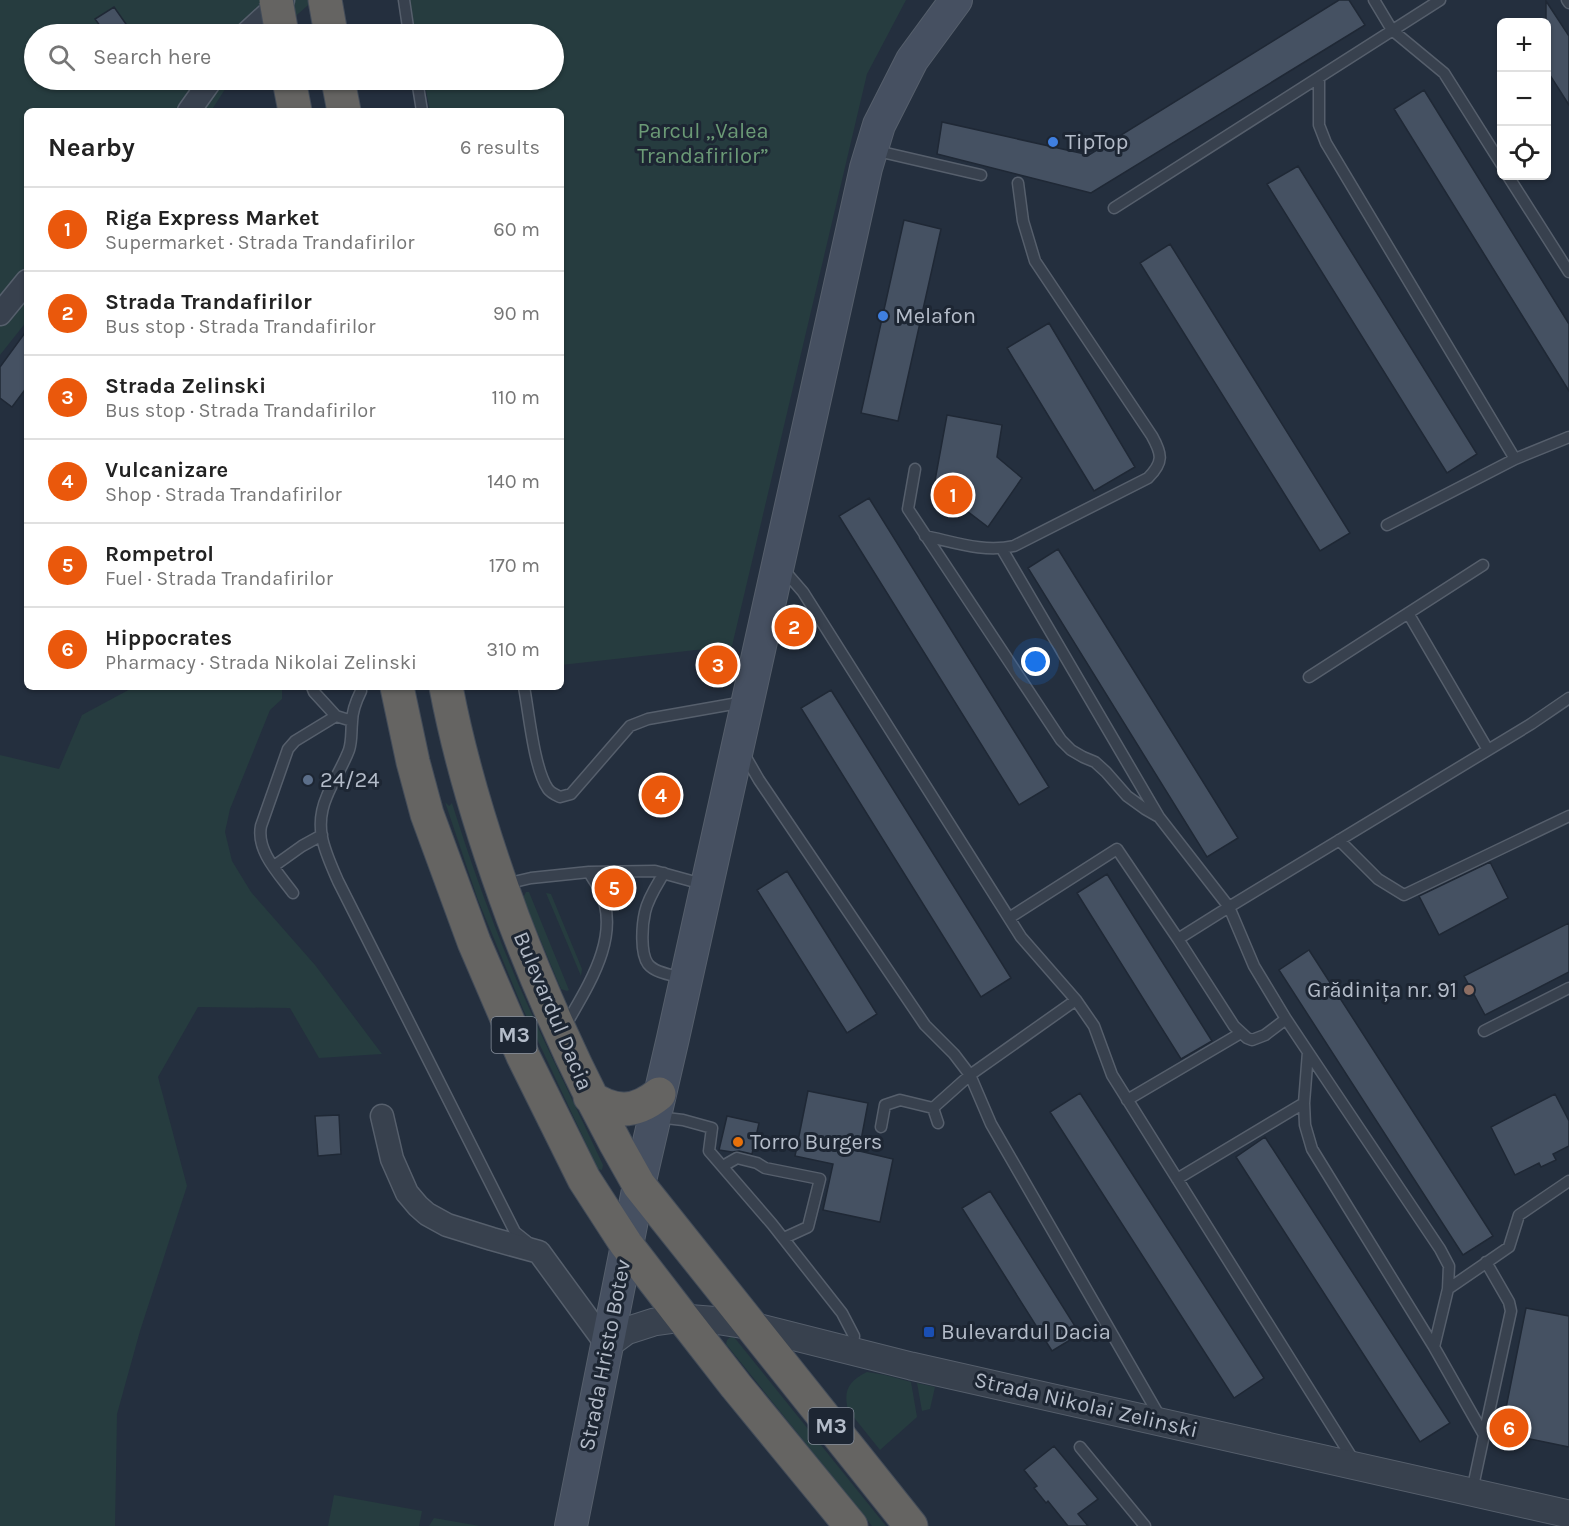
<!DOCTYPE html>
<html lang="en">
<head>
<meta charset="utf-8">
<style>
  :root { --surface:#fff; --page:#f2f2f2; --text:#222; --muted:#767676; --line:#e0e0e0; --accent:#ea580c }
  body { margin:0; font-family:Karla,sans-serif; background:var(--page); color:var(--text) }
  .controls { position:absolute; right:18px; top:18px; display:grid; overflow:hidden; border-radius:9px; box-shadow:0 2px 4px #0004 }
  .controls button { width:54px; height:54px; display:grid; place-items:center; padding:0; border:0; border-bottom:2px solid var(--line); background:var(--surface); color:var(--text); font:30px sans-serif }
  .you { position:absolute; left:1036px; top:662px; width:21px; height:21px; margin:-15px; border:4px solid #fff; border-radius:50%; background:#1a73e8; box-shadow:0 0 0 9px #1a73e833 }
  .badge { display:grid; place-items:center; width:39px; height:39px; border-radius:50%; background:var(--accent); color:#fff; font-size:20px; font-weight:700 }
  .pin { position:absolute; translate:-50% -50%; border:3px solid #fff; box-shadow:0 2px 6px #0006 }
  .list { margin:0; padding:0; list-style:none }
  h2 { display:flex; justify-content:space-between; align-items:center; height:78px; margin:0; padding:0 24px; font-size:26px }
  h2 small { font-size:20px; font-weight:400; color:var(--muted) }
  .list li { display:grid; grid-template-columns:39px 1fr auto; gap:18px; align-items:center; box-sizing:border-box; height:84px; padding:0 24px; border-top:2px solid var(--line) }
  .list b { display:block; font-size:22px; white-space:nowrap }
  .list p { margin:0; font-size:20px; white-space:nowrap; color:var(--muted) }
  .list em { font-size:20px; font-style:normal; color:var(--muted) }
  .icon { flex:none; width:33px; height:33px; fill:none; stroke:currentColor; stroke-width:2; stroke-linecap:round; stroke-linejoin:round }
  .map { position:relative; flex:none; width:1569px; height:1526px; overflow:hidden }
  .search { position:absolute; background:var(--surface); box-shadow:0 2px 4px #0004; left:24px; top:24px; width:540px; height:66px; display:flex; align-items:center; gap:15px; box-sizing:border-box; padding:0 21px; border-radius:33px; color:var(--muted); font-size:22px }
  .panel { position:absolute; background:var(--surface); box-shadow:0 2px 4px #0004; left:24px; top:108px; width:540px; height:582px; border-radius:9px }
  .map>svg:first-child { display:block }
  .green { fill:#263c3f }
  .building { fill:#455162; stroke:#1f2835; stroke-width:1.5 }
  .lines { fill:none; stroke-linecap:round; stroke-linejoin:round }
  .service-casing { stroke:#565f6c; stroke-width:13 }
  .minor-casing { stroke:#565f6c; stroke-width:25 }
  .tertiary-casing { stroke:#565f6c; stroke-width:29 }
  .secondary-casing { stroke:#565f6c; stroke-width:34 }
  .trunk-casing { stroke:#434c59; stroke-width:35 }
  .service { stroke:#38414e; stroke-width:10 }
  .minor { stroke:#38414e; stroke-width:22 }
  .tertiary { stroke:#38414e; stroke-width:27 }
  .secondary { stroke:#465061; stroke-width:32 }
  .trunk { stroke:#656462; stroke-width:33 }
  .trunk-bridge-casing { stroke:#434c59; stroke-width:35; stroke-linecap:butt }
  .trunk-bridge { stroke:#656462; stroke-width:33 }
  .shop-dot { fill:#3f7fe0; stroke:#1d2633; stroke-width:2 }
  .service-dot { fill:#5c6f8a; stroke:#1d2633; stroke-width:2 }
  .education-dot { fill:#8d6e63; stroke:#1d2633; stroke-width:2 }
  .food-dot { fill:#e8710a; stroke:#1d2633; stroke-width:2 }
  .transit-dot { fill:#1a4fb4; stroke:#1d2633; stroke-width:2 }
  .labels { text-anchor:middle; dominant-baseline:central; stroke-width:6; stroke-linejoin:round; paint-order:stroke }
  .shield { fill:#1d2633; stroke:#878f9c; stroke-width:1.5 }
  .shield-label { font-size:21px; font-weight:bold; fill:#b4bcc9 }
  .park-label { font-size:22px; fill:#6b9a76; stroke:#1d2633 }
  .poi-label { font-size:22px; fill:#b4bcc9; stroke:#1d2633; text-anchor:start }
  .street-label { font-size:22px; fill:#b4bcc9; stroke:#1d2633 }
</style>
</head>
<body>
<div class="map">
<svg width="1569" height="1526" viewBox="0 0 1569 1526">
  <rect width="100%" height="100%" fill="#242f3e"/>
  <path class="green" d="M0 0H314L275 34H34V80H231L211 111H27V321L0 355Z
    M408 0H906L867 74 732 646 561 665V111H430L424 80H554V34H415Z
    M134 687H282V699L270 710 230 809 225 832 232 861 251 892 315 965 382 1054 319 1058 290 1008 198 1007 158 1077 187 1186 140 1331 117 1414 115 1526H0V755L59 769 82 715Z
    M445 802 449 806 452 803C474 873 499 942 529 1008 553 1061 579 1113 603 1165L602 1170 598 1169 523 1009 478 900Z
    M526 892H529L569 990 567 991 561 989 523 898Z
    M546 893 551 894 582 969 581 976Z
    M730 1337H734L886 1526H872L726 1344 727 1340Z
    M867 1372 885 1375 911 1382 917 1417 880 1450 848 1410C843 1390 849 1381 867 1372Z
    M917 1383 935 1387 930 1409 922 1411Z
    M334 1495 422 1511 419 1526H328Z
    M434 1518 480 1526H429Z"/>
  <path class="building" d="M1339 0H1349L1365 25 1091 193 937 154 942 122 1089 155Z
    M1546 1 1569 36V105L1546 69Z
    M114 7 133 34H106L95 19Z
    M1424 90 1569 324V391L1394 109Z
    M1298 166 1477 454 1447 473 1267 184Z
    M904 220 941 229 898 421 861 413Z
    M1170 244 1350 533 1320 551 1140 263Z
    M1049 323 1135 467 1094 491 1007 348Z
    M27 330V387L12 407 0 398V367Z
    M947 415 1002 425 997 457 1022 478 988 527 934 486Z
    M869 498 1049 787 1019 805 839 516Z
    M1058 549 1238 838 1207 857 1028 568Z
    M831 690 1011 978 981 997 801 708Z
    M1490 862 1508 898 1439 935 1419 896Z
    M787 871 877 1014 847 1033 757 890Z
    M1107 874 1212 1041 1181 1059 1077 893Z
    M1569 923V972L1485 1015 1464 976Z
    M1309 950 1493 1236 1463 1255 1279 970Z
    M808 1091 868 1103 859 1151 893 1159 880 1222 823 1210 833 1164 795 1156Z
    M1080 1093 1264 1378 1234 1398 1050 1112Z
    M1555 1094 1569 1121V1146L1553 1154 1556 1160 1541 1167 1539 1163 1515 1175 1491 1127Z
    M339 1115 341 1154 318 1156 315 1116Z
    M727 1116 759 1123 752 1154 739 1151 732 1152 719 1150Z
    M1265 1137 1450 1423 1420 1442 1236 1157Z
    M990 1191 1080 1334 1052 1351 962 1208Z
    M1526 1308 1569 1316V1447L1501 1433Z
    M1054 1446 1098 1499 1078 1514 1088 1526H1068L1048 1501 1046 1503 1034 1488 1037 1486 1024 1470Z"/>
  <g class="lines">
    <defs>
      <path id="service" d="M404 0 409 34
        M1374 0 1392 30 1444 73 1502 165
        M1567 0 1569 3
        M1319 77V125L1326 143 1515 459
        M417 80 422 111
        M873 150 981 175
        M1508 176 1569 272
        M1114 208 1440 0
        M915 469 908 509 1061 740 1071 750 1083 757 1095 762 1106 772 1127 796 1145 809 1159 817 1229 907 1254 966 1286 1019 1308 1052 1440 1249 1449 1266 1448 1289 1434 1347 1312 1149 1305 1125 1304 1103 1308 1052
        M1387 525 1515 459 1569 437
        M925 536C954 542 984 553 1014 546L1148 478C1164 462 1162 454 1152 436L1035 261 1023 221 1018 183
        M1002 549 1159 817
        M783 569 803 592 1021 937 1076 1000 1094 1026 1112 1075 1354 1461
        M1408 613 1488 750
        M1309 677 1483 565
        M312 687 314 692 336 716 352 721
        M524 687C529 713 534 769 548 789 551 793 556 795 560 797L571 794 630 726 648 719 744 702
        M361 691C356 701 352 711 352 722 351 732 352 741 349 750 343 766 333 781 327 796 313 828 325 851 338 881L515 1232 530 1244
        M744 754 759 780 925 1025 954 1054 970 1075 991 1124 1160 1417
        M1339 840 1378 879 1404 895 1569 816
        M274 866 302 846 322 835
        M664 873C657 885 648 898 645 912 642 925 640 953 648 964 655 973 672 975 683 978
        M505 884 531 878 589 872 655 871 706 885
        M293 893C279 874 256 851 261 826L288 749 295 741 336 716
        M1009 918 1117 849 1178 939 1229 907 1531 724 1569 698
        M1178 939 1234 1026 1247 1038 1252 1040 1265 1035 1286 1019
        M564 1028C587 987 623 936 599 888 596 883 592 878 589 872
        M1484 1031 1569 988
        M1127 1100 1241 1033
        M933 1108 970 1075 1076 1000
        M657 1117 683 1120 712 1128 709 1151 772 1224 842 1313 854 1336 852 1351
        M881 1127 885 1105 900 1100 933 1108 938 1123
        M723 1166 737 1158 757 1163 765 1168 820 1179 808 1227 784 1238
        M1177 1179 1304 1103
        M1448 1289 1509 1247 1519 1215 1569 1181
        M1434 1347 1484 1435 1472 1491
        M1484 1435 1511 1311 1509 1302 1486 1262
        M1080 1447 1145 1526"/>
      <path id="minor" d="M246 34 283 0
        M189 111 211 80
        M0 314 27 281
        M382 1116 392 1159 407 1193 418 1206 427 1214 447 1225 492 1239 539 1252 607 1345"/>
      <path id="tertiary" d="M607 1345 626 1331 654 1322 683 1318 721 1321 752 1326 911 1366 1569 1514"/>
      <path id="secondary" d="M571 1526 639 1185 673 1038 866 168 879 125 912 60 956 0"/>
      <path id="trunk" d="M325 0 331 34
        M289 80 295 111
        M338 80 344 111
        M397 687 413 762 427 814 474 942 523 1056 584 1179 626 1244 683 1318 736 1386 851 1526
        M446 687C461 766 485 842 513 918 548 1010 589 1099 639 1185L911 1526
        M590 1097C615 1114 636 1113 659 1094"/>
    </defs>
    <use href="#service" class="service-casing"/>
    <use href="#minor" class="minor-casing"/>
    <use href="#tertiary" class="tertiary-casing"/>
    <use href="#secondary" class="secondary-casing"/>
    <use href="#trunk" class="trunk-casing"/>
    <use href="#service" class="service"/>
    <use href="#minor" class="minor"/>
    <use href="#tertiary" class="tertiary"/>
    <use href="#secondary" class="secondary"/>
    <use href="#trunk" class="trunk"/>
    <defs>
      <path id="trunk-bridge" d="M276 0 282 34"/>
    </defs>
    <use href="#trunk-bridge" class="trunk-bridge-casing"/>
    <use href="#trunk-bridge" class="trunk-bridge"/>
  </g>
  <g class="shop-dot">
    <circle cx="1053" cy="142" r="6"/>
    <circle cx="883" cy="316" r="6"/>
  </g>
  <circle class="service-dot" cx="308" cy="780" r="6"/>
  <circle class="education-dot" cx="1469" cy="990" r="6"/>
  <circle class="food-dot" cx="738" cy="1142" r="6"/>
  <rect class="transit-dot" x="923" y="1326" width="12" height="12" rx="3"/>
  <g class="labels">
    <g class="shield">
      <rect x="491.5" y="1017" width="45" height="36" rx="4.5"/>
      <rect x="808.5" y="1408" width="45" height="36" rx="4.5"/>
    </g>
    <g class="shield-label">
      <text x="514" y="1035">M3</text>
      <text x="831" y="1426">M3</text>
    </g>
    <g class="park-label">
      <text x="703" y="131">Parcul „Valea<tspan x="703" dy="25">Trandafirilor”</tspan></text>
    </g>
    <g class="poi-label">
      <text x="1065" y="142">TipTop</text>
      <text x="895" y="316">Melafon</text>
      <text x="320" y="780">24/24</text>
      <text x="1457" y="990" text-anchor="end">Grădinița nr. 91</text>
      <text x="750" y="1142">Torro Burgers</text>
      <text x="941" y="1332">Bulevardul Dacia</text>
    </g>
    <g class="street-label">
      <text transform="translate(553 1011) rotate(67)">Bulevardul Dacia</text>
      <text transform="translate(605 1355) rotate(-79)">Strada Hristo Botev</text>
      <text transform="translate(1086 1405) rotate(13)">Strada Nikolai Zelinski</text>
    </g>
  </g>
</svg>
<div class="controls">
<button>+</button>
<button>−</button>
<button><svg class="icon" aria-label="locate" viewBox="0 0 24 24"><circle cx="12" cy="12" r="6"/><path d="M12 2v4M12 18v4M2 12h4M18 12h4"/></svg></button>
</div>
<div class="you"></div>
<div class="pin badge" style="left:953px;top:495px">1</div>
<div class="pin badge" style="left:794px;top:627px">2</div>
<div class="pin badge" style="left:718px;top:665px">3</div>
<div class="pin badge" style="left:661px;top:795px">4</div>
<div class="pin badge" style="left:614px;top:888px">5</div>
<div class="pin badge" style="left:1509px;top:1428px">6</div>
<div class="search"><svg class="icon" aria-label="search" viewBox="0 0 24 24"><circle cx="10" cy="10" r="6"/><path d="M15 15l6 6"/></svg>Search here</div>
<section class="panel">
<h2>Nearby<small>6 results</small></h2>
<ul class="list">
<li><span class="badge">1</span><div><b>Riga Express Market</b><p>Supermarket · Strada Trandafirilor</p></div><em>60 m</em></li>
<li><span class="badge">2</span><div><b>Strada Trandafirilor</b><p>Bus stop · Strada Trandafirilor</p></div><em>90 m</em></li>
<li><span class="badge">3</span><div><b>Strada Zelinski</b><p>Bus stop · Strada Trandafirilor</p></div><em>110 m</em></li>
<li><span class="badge">4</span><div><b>Vulcanizare</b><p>Shop · Strada Trandafirilor</p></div><em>140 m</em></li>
<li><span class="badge">5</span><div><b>Rompetrol</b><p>Fuel · Strada Trandafirilor</p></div><em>170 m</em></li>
<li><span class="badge">6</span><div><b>Hippocrates</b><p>Pharmacy · Strada Nikolai Zelinski</p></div><em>310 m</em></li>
</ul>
</section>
</div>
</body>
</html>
